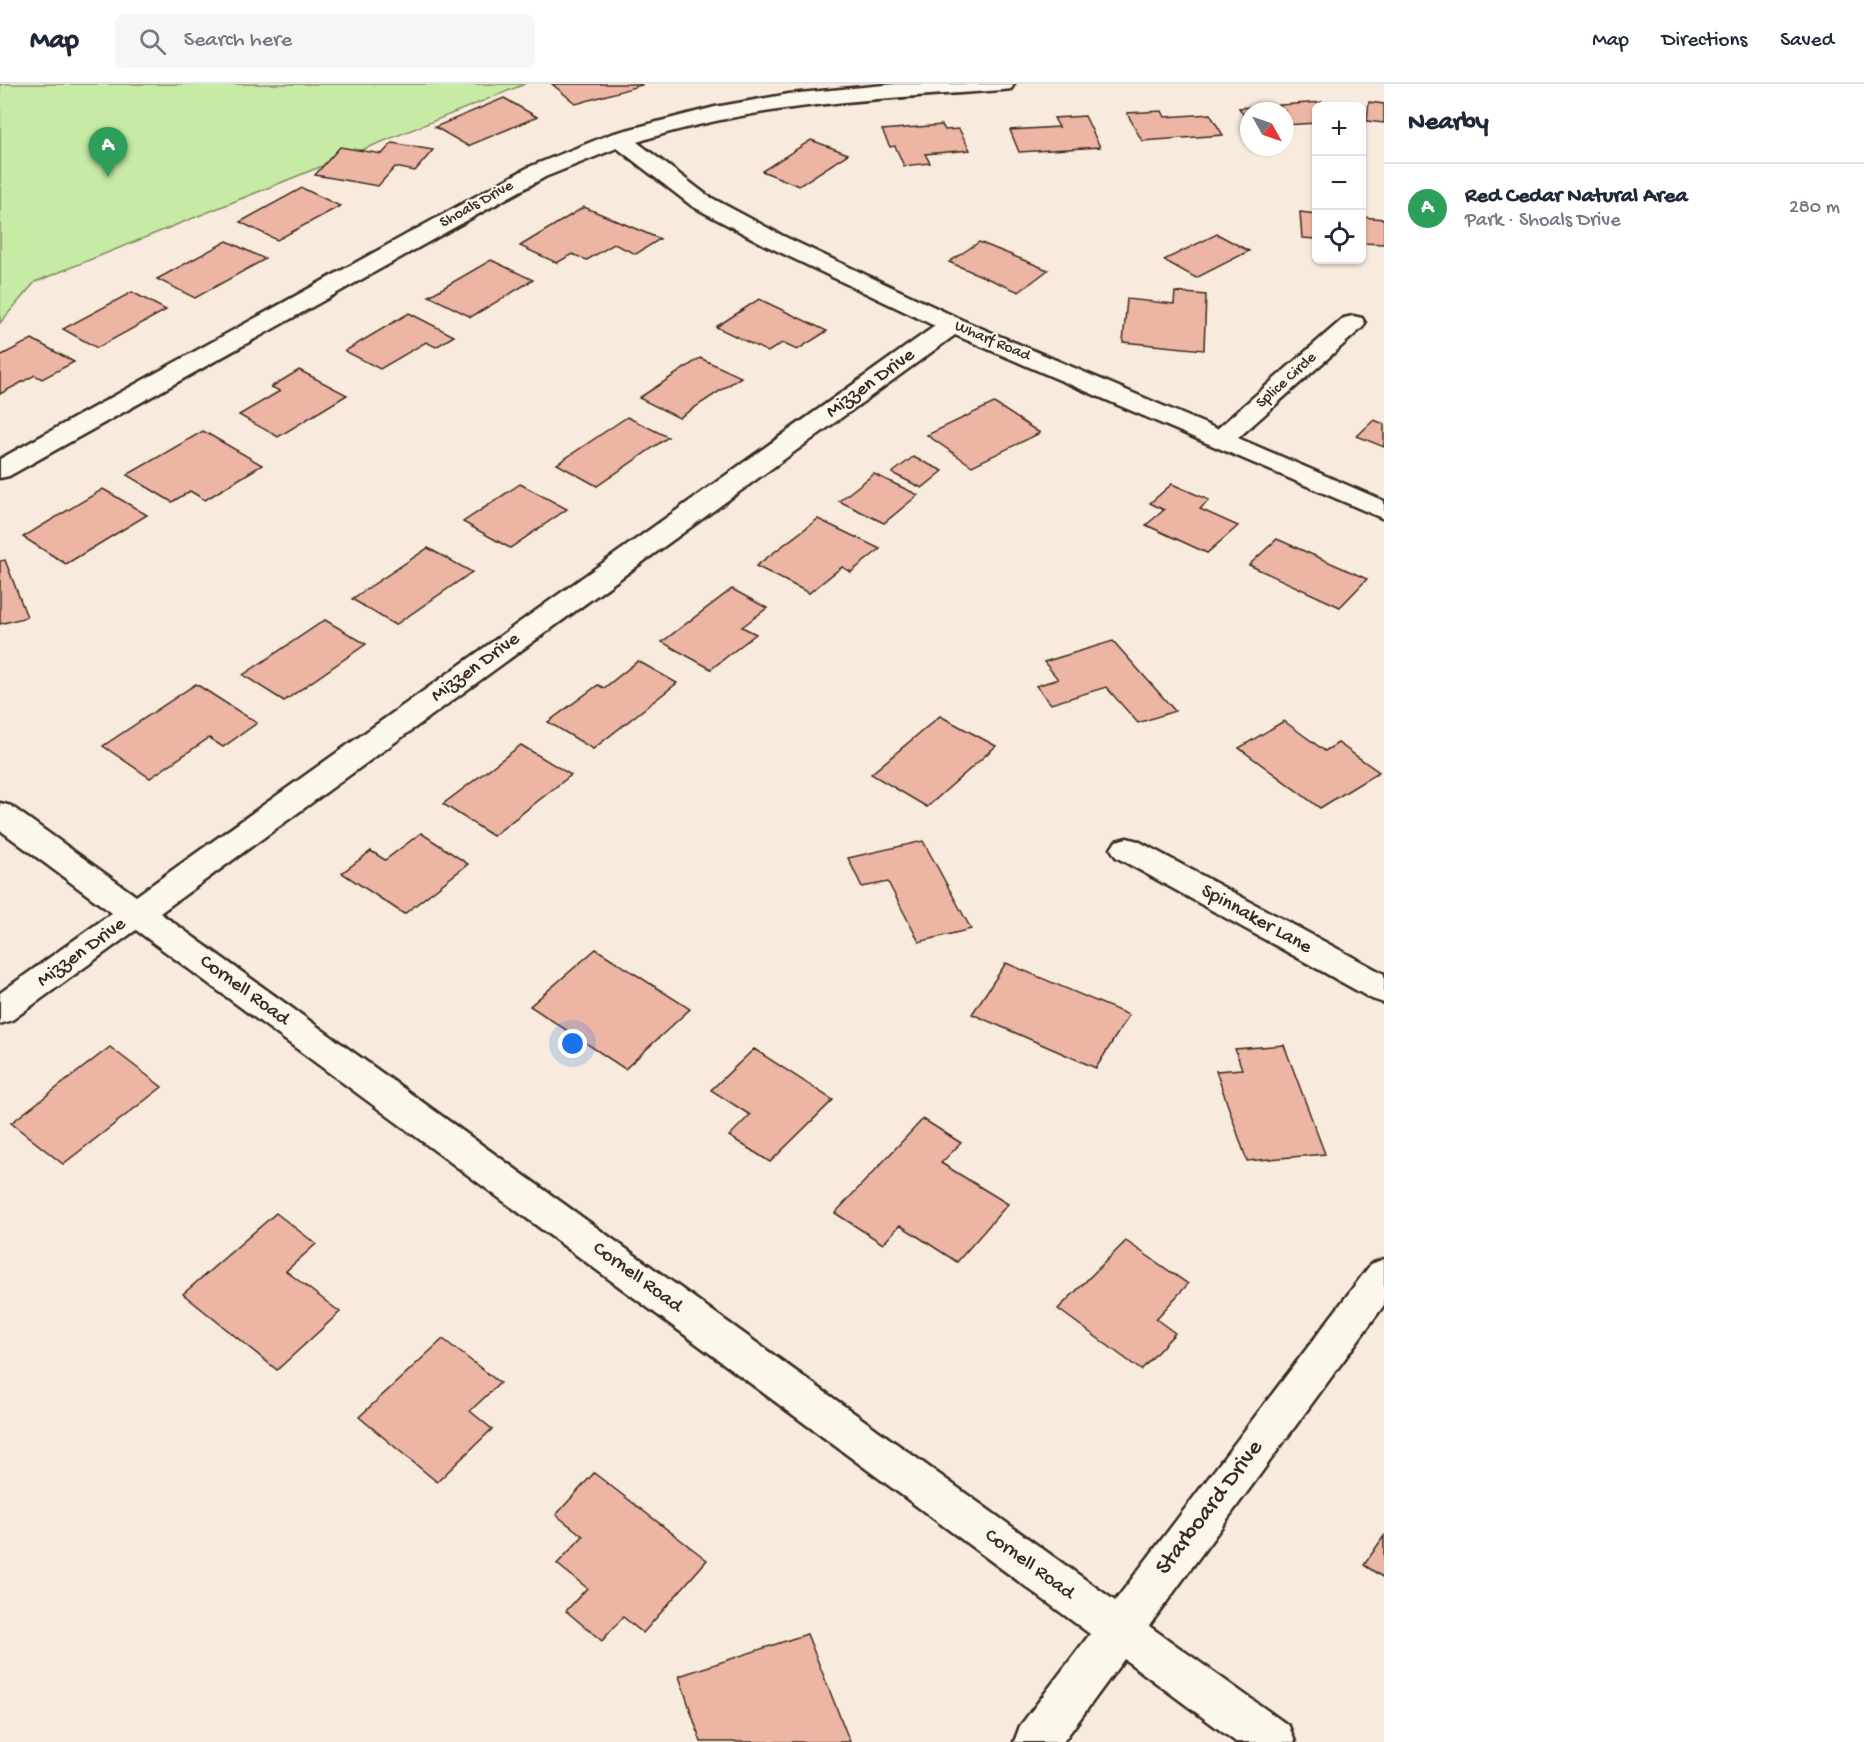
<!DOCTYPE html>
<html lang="en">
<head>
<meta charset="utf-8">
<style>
  :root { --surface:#fff; --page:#f6f6f7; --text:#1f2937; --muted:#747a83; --line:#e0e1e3; --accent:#7c3aed }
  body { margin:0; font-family:"Gochi Hand",sans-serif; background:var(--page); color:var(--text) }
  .controls { position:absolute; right:18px; top:18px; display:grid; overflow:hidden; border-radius:9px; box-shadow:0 2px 4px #0004 }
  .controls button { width:54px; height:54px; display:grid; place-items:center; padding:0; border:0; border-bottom:2px solid var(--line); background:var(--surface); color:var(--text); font:30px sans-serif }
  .compass { position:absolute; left:1240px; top:18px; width:54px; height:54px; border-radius:50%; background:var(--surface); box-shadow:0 2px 4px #0004; rotate:130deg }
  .you { position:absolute; left:573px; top:960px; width:21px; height:21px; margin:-15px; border:4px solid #fff; border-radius:50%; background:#1a73e8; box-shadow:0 0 0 9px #1a73e833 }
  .badge { display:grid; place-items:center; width:39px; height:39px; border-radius:50%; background:var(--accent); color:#fff; font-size:20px; font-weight:700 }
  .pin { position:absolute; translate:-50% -50px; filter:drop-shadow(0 2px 3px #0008) }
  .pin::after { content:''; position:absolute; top:32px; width:21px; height:18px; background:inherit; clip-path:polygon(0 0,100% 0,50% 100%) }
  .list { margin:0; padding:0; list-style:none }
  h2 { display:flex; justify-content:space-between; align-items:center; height:78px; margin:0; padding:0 24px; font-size:26px }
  h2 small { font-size:20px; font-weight:400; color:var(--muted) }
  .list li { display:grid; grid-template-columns:39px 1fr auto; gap:18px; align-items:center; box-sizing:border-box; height:90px; padding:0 24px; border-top:2px solid var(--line) }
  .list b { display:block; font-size:22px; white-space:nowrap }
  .list p { margin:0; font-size:20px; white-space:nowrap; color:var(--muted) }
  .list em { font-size:20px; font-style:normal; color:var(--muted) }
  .icon { flex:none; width:33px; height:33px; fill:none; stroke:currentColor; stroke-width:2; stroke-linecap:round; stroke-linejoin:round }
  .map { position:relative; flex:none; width:1384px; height:1658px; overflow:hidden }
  header { display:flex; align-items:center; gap:36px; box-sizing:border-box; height:84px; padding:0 30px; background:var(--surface); border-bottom:2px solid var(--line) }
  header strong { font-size:28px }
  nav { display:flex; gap:33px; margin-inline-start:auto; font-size:21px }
  .search { width:420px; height:54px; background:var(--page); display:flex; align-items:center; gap:15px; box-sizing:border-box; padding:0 21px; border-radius:9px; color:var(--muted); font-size:22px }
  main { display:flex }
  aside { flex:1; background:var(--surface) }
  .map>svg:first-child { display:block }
  .green { fill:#c7eaa4; stroke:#818a61; stroke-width:1.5 }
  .building { fill:#edb5a3; stroke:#3b2a1e; stroke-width:1.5 }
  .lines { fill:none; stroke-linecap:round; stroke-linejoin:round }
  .minor-casing { stroke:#3b2a1e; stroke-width:5 }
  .minor { fill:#fbf7ec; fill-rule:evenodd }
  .labels { text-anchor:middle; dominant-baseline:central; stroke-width:4.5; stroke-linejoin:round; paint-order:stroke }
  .far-street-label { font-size:16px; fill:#3b2a1e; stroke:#fbf7ec }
  .street-label { font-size:20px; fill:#3b2a1e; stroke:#fbf7ec }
  .near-street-label { font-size:24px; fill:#3b2a1e; stroke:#fbf7ec }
</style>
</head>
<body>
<header>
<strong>Map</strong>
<div class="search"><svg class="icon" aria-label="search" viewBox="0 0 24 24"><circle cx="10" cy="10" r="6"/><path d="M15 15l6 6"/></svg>Search here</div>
<nav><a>Map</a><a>Directions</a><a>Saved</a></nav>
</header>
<main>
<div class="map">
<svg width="1384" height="1658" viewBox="0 0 1384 1658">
  <rect width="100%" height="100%" fill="#f8eadd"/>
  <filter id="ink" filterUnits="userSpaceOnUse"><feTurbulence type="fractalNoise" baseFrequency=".0167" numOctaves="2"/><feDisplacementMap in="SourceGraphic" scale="12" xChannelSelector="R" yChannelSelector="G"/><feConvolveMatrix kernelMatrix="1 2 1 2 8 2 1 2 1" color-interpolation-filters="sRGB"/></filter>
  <g filter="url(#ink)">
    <path class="green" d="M0 0H525L35 198 0 239Z"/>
    <path class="building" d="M552 0H641L642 1 576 20Z
      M504 14 537 33 468 62 435 43Z
      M1322 18 1325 22H1316V39L1285 41V27H1249V40L1239 24Z
      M1369 18 1384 20V39L1367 37Z
      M1162 27 1165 33 1210 30 1223 51 1142 57 1127 29Z
      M1085 32 1100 63 1019 68 1010 46 1059 43 1054 34Z
      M942 41 945 46 959 45 970 66 925 70 930 79 904 82 895 62 890 63 882 46Z
      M811 56 848 70 799 102 762 87Z
      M392 59 433 66 415 87 395 83 378 102 315 91 340 63 382 70Z
      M302 104 340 122 277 156 240 138Z
      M584 123 660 155 636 170 614 160 587 176 572 170 557 179 520 162Z
      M1300 128 1316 130V155L1302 154Z
      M1362 133 1384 135V160L1362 159Z
      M1217 150 1249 167 1196 194 1164 176Z
      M227 157 265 175 195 214 157 195Z
      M979 158 1048 186 1019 208 949 178Z
      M491 176 533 196 471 233 429 212Z
      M132 208 166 226 97 264 63 245Z
      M1175 208 1206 211 1204 266 1123 258 1127 215 1174 220Z
      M759 215 827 247 797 266 782 259 768 268 716 243Z
      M409 229 454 252 436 263 426 258 380 285 345 267Z
      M32 255 74 278 42 295 35 291 0 310V272Z
      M700 274 741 293 679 334 639 314Z
      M299 286 347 311 278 353 239 331 280 307 271 303Z
      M994 319 1040 349 972 382 927 351Z
      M627 333 668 353 597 402 557 380Z
      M1374 336 1384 340V363L1357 352Z
      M203 347 262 381 205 416 190 407 172 418 127 391Z
      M913 373 943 387 922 404 892 389Z
      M874 390 918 411 884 439 839 417Z
      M520 400 567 425 510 464 463 438Z
      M1172 400 1209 416 1200 425 1238 442 1207 469 1146 441 1164 426 1150 419Z
      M103 405 147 431 66 480 23 453Z
      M818 435 880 465 851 488 842 483 809 509 756 482Z
      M1277 455 1367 495 1340 523 1249 481Z
      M428 464 472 488 395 541 352 515Z
      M5 476 27 533 0 540V477Z
      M732 505 767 524 742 543 756 550 711 585 662 558Z
      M325 536 366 560 284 617 243 591Z
      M1113 557 1175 627 1138 639 1106 603 1051 620 1036 602 1058 595 1044 578Z
      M638 577 677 599 593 665 548 638 598 601 604 604Z
      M196 600 257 639 223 663 209 654 150 694 103 662Z
      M940 632 996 662 927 723 871 690Z
      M1284 637 1325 667 1338 659 1379 688 1320 724 1239 664Z
      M521 661 571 691 493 752 443 720Z
      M421 749 468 780 404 830 342 789 371 767 385 776Z
      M923 757 971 845 919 858 888 798 862 803 848 774Z
      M596 865 690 925 625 985 530 922Z
      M1006 879 1129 931 1096 984 972 930Z
      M1284 961 1325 1070 1247 1077 1216 987 1242 985 1235 965Z
      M110 963 162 1003 63 1080 11 1039Z
      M754 965 833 1016 770 1078 729 1052 750 1031 711 1006Z
      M923 1035 961 1059 941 1079 1008 1120 957 1178 900 1141 883 1160 835 1129Z
      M276 1129 316 1160 286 1187 340 1228 277 1286 183 1210Z
      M1126 1157 1188 1200 1156 1235 1175 1249 1141 1286 1058 1225Z
      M443 1255 500 1299 470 1327 492 1345 437 1398 359 1333Z
      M594 1389 707 1476 643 1549 623 1533 602 1557 566 1527 587 1504 557 1480 583 1452 556 1431Z
      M1384 1452V1494L1364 1481Z
      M807 1550 850 1658H701L679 1592Z"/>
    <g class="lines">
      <defs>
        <path id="minor" d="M895 0H1014L1011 5 1003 6C879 15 756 19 637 58L708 112 783 152 962 236 1217 345 1344 234 1353 232 1362 234 1365 239 1362 244 1238 354 1384 417V435L955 251 160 829 1115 1517 1371 1180 1384 1175V1221L1149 1542 1289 1642 1295 1658H1236L1124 1575 1063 1658H1014L1020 1642 1090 1550 136 846 12 936 0 940V909L112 829 0 746V719L11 722 136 812 935 242 767 162 692 122 617 64 545 93 9 392 0 394V375L529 83 611 50 715 23 789 10Z
          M1127 754 1138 757 1384 890V919L1372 915 1116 773 1111 765 1116 757Z"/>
      </defs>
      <use href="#minor" class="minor-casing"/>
      <use href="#minor" class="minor"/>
    </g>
  </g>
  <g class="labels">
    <g class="far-street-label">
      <text transform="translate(477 121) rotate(-29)">Shoals Drive</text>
      <text transform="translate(992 258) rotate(23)">Wharf Road</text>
      <text transform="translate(1287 297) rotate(-42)">Splice Circle</text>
    </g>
    <g class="street-label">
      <text transform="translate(871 300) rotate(-36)">Mizzen Drive</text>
      <text transform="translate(476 584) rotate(-36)">Mizzen Drive</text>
      <text transform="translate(1256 836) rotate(29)">Spinnaker Lane</text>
      <text transform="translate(82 869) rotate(-36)">Mizzen Drive</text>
      <text transform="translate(244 907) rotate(36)">Cornell Road</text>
      <text transform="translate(637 1194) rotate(36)">Cornell Road</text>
      <text transform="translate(1029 1481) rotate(36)">Cornell Road</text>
    </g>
    <g class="near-street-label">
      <text transform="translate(1210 1424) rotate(-53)">Starboard Drive</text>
    </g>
  </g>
</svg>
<div class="controls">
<button>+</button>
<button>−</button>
<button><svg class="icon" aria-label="locate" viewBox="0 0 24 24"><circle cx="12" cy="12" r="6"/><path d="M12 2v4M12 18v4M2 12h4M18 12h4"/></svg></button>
</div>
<svg class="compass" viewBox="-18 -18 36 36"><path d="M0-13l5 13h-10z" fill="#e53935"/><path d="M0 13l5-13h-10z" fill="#747a83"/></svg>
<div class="you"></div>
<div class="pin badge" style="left:108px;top:93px;background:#2e9e5b">A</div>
</div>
<aside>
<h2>Nearby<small></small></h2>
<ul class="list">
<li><span class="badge" style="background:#2e9e5b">A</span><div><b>Red Cedar Natural Area</b><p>Park · Shoals Drive</p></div><em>280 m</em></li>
</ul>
</aside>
</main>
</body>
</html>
